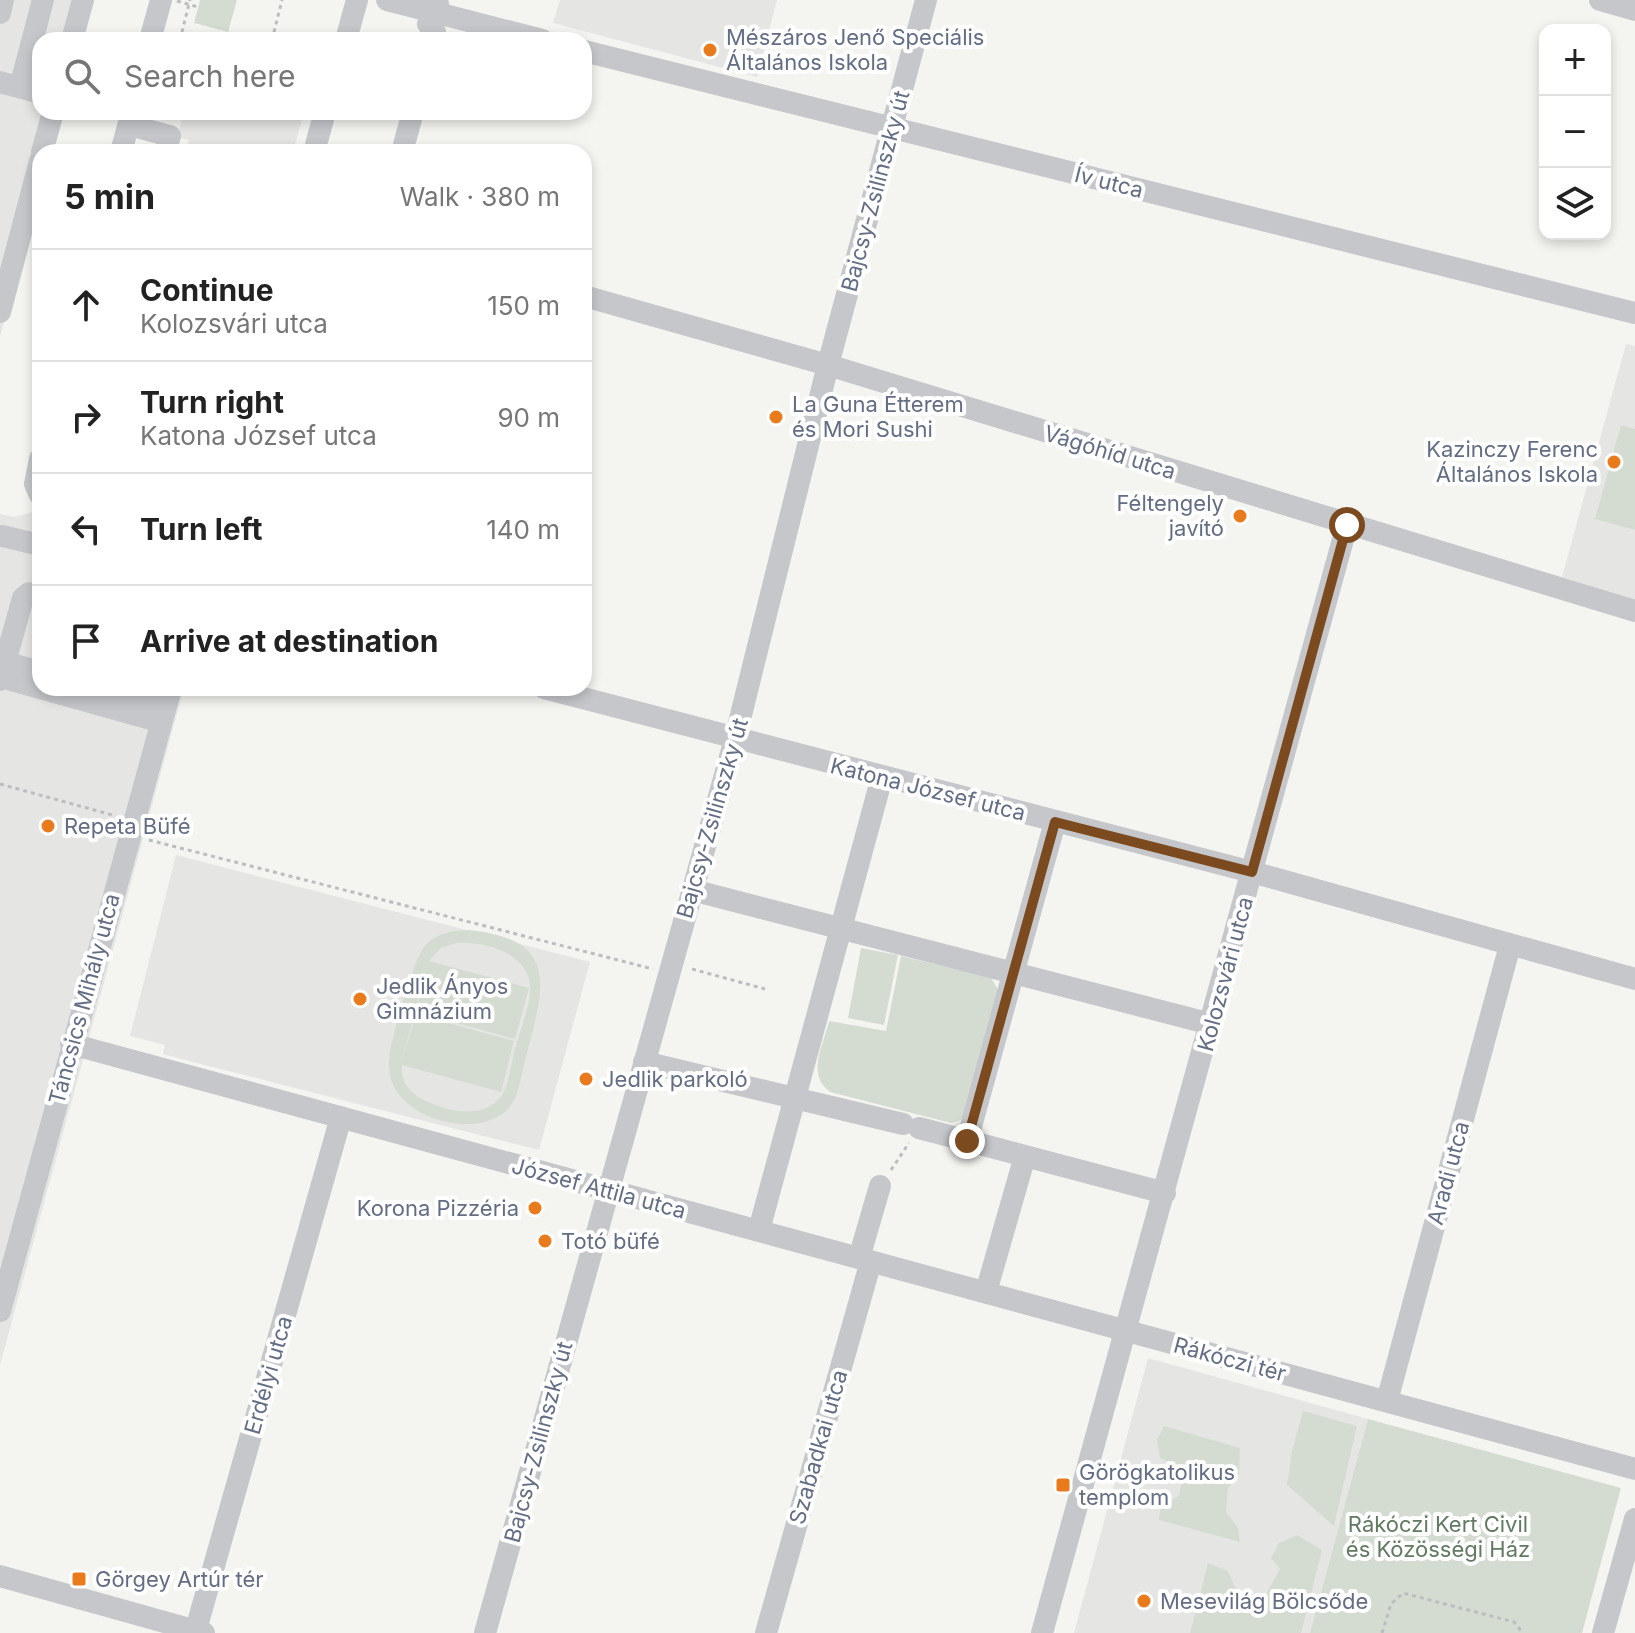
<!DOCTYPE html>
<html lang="en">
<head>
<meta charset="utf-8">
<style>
  :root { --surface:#fff; --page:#f2f2f2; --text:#222; --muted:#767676; --line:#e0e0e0 }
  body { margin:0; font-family:Inter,sans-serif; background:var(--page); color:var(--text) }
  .controls { position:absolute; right:24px; top:24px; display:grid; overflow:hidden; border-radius:16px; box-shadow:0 4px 12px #0003 }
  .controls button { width:72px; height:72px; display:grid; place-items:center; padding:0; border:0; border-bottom:2px solid var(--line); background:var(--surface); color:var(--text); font:40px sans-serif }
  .stop { position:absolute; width:24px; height:24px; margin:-18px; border:6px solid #7c4a1f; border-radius:50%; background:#fff }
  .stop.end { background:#7c4a1f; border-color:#fff; box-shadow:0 2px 8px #0008 }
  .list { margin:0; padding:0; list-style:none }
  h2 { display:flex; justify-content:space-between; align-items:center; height:104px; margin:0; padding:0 32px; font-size:34px }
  h2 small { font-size:26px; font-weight:400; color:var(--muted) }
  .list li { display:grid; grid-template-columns:52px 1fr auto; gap:24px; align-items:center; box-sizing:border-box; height:112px; padding:0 32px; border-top:2px solid var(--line) }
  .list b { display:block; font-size:30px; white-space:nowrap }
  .list p { margin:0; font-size:26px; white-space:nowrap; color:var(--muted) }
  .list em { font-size:26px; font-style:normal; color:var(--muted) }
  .icon { flex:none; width:44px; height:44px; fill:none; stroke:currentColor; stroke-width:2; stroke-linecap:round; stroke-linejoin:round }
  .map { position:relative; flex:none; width:1635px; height:1633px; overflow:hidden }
  .search { position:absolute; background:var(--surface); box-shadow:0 4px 12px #0003; left:32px; top:32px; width:560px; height:88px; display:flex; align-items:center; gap:20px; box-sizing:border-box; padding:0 28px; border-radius:24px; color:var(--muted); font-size:30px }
  .panel { position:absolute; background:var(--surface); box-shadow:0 4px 12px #0003; left:32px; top:144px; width:560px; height:552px; border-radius:24px }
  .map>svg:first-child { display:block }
  .built { fill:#e5e6e4 }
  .green { fill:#d4dcd2; fill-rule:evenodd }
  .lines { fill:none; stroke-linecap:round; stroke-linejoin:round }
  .path { stroke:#bcbdc0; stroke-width:3; stroke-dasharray:4 4; stroke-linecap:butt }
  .minor { stroke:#c5c7cb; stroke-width:22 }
  .route { stroke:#7c4a1f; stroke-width:10 }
  .poi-dot { fill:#ea7b1c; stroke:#fff; stroke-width:3 }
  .labels { text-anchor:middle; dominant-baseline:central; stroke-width:8; stroke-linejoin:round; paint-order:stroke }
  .poi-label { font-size:22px; fill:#636d83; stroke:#fff; text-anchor:start }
  .street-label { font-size:22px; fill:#636d83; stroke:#fff }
  .park-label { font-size:22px; fill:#627a62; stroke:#fff }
</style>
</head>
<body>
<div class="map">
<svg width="1635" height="1633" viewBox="0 0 1635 1633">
  <rect width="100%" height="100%" fill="#f4f5f1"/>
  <path class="built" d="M0 0H87L77 40H40V112H58L0 337Z
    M560 0H777L757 77 553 23Z
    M184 112H304L293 152H186L189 140 177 137Z
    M1626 344 1635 346V600L1562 577Z
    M40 510V688H184L0 1365V514L14 517Z
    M176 855 590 962 539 1150 185 1060 163 1054 165 1045 130 1036Z
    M1148 1358 1368 1419 1310 1633H1074Z"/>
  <path class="green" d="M200 0H237L228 32 194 23Z
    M1621 425 1635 429V530L1595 519Z
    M468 930C559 939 545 985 527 1053 522 1070 520 1097 507 1110 479 1137 417 1122 397 1092 391 1084 389 1073 389 1063 388 1047 414 958 424 947 436 933 450 931 468 930ZM456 943C484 941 531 953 530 989 530 1008 520 1030 515 1048 511 1063 509 1090 498 1100 478 1120 444 1110 422 1099 409 1092 400 1080 402 1065L501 1092 514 1041 416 1014 401 1064 428 964 416 1012 515 1039 529 988 429 961 441 948Z
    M861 948 898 955 884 1025 848 1018Z
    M901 956 991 978 999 991 968 1110 961 1120 951 1123 830 1092C806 1074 823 1046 829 1021L886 1031Z
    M1303 1411 1357 1426 1334 1526 1287 1485 1292 1451Z
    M1368 1419 1621 1488 1582 1633H1310Z
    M1164 1426 1240 1448 1239 1474 1228 1489 1226 1512 1238 1528 1240 1542 1159 1520 1161 1505 1179 1496 1184 1468 1160 1458 1157 1440Z
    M1297 1535 1322 1550 1301 1633H1190L1208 1563 1228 1571 1237 1593 1265 1596 1280 1569 1271 1558 1279 1543Z"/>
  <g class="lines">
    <path class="path" d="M177 1 198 7
      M94 37 105 40
      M180 40 190 0
      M272 40 282 0
      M0 784 116 816
      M149 840 653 969
      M692 969 765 989
      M891 1170 909 1143
      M1382 1633 1391 1604 1403 1593 1514 1622 1523 1633"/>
    <path class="minor" d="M387 0 542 40
      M1600 0 1635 10
      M0 13 3 0
      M72 40 83 0
      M150 40 161 0
      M346 40 357 0
      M432 40 435 32 428 24 438 4
      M584 51 1635 313
      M0 82 40 93
      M20 87 43 0
      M129 125 170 136 165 152
      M42 152 53 112
      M121 152 132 112
      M314 152 325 112
      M402 152 413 112
      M584 296 828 365 1635 611
      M0 312 40 161
      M40 459 35 484 40 495
      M2 536 40 545
      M5 662 40 672
      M1 677 161 722
      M0 680 23 598 29 593 40 596
      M99 688 166 706
      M544 688 1252 872 1635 979
      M692 890 1211 1024
      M71 1044 1635 1469
      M644 1062 903 1124
      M919 1128 1165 1193
      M967 1141 1055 822
      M759 1230 882 777
      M859 1258 880 1186
      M986 1292 1025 1156
      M0 1311 171 688
      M1387 1401 1510 945
      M0 1576 204 1633
      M195 1633 341 1117
      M485 1633 735 739 828 365 926 0
      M766 1633 871 1261
      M1042 1633 1347 525
      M1603 1633 1635 1519"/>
  </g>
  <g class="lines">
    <path class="route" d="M967 1141 1055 822 1252 872 1347 525"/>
  </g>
  <g class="poi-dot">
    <circle cx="710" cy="50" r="8"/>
    <circle cx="776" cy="417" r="8"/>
    <circle cx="1614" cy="462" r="8"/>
    <circle cx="1240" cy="516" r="8"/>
    <circle cx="48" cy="826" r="8"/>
    <circle cx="360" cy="999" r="8"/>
    <circle cx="586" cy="1079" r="8"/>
    <circle cx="535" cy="1208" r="8"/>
    <circle cx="545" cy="1241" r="8"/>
    <rect x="1055" y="1477" width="16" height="16" rx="4"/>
    <rect x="71" y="1571" width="16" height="16" rx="4"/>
    <circle cx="1144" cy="1601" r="8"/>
  </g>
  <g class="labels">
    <g class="poi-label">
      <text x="726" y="37">Mészáros Jenő Speciális<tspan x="726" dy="25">Általános Iskola</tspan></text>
      <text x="792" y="404">La Guna Étterem<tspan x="792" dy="25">és Mori Sushi</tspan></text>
      <text x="1598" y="449" text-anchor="end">Kazinczy Ferenc<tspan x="1598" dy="25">Általános Iskola</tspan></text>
      <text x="1224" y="503" text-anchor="end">Féltengely<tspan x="1224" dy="25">javító</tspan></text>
      <text x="64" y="826">Repeta Büfé</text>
      <text x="376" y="986">Jedlik Ányos<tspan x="376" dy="25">Gimnázium</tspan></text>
      <text x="602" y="1079">Jedlik parkoló</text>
      <text x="519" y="1208" text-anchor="end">Korona Pizzéria</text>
      <text x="561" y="1241">Totó büfé</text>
      <text x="1079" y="1472">Görögkatolikus<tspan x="1079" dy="25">templom</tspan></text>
      <text x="95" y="1579">Görgey Artúr tér</text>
      <text x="1160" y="1601">Mesevilág Bölcsőde</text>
    </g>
    <g class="street-label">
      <text transform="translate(1109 182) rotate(14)">Ív utca</text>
      <text transform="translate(875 191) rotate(-75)">Bajcsy-Zsilinszky út</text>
      <text transform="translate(1110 452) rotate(17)">Vágóhíd utca</text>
      <text transform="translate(928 789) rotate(14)">Katona József utca</text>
      <text transform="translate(712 818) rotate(-74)">Bajcsy-Zsilinszky út</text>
      <text transform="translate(1225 974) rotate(-75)">Kolozsvári utca</text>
      <text transform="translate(84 999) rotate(-75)">Táncsics Mihály utca</text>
      <text transform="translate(1448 1173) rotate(-75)">Aradi utca</text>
      <text transform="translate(599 1188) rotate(15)">József Attila utca</text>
      <text transform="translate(1230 1359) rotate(15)">Rákóczi tér</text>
      <text transform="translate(268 1375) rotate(-74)">Erdélyi utca</text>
      <text transform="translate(538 1442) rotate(-75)">Bajcsy-Zsilinszky út</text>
      <text transform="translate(818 1447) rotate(-74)">Szabadkai utca</text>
    </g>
    <g class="park-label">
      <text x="1438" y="1524">Rákóczi Kert Civil<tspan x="1438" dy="25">és Közösségi Ház</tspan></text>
    </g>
  </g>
</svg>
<div class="controls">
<button>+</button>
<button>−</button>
<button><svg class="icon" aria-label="layers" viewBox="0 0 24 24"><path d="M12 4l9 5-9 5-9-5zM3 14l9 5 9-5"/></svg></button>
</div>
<div class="stop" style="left:1347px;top:525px"></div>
<div class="stop end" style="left:967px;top:1141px"></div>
<div class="search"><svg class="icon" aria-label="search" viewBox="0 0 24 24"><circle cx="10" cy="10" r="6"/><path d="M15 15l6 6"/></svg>Search here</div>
<section class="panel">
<h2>5 min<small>Walk · 380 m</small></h2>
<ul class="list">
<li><svg class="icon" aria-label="ahead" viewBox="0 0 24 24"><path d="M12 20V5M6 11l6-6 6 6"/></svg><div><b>Continue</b><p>Kolozsvári utca</p></div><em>150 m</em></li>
<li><svg class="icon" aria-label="right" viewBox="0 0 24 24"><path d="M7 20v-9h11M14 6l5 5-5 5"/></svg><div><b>Turn right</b><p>Katona József utca</p></div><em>90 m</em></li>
<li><svg class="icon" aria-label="left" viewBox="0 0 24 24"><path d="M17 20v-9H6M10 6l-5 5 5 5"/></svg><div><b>Turn left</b></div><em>140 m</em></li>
<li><svg class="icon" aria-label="arrive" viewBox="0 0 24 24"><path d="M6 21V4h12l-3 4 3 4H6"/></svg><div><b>Arrive at destination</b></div></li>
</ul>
</section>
</div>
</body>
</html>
